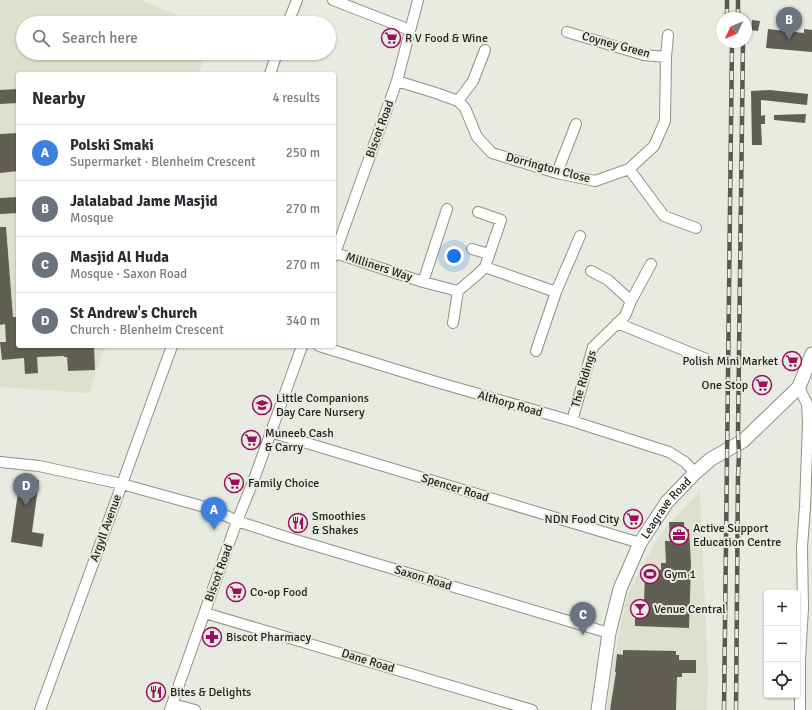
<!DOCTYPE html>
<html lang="en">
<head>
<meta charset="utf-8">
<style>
  :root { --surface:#fff; --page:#f2f2f3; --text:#2b2b33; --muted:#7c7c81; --line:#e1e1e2; --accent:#b45309 }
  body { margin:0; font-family:Signika,sans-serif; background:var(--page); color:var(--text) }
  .controls { position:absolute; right:12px; bottom:12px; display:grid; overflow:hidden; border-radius:4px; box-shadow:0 1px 3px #0004 }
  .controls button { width:36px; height:36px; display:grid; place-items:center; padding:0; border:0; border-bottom:1px solid var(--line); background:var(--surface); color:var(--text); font:20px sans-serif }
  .compass { position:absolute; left:716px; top:12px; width:36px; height:36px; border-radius:50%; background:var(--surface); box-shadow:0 1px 3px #0004; rotate:226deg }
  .you { position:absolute; left:454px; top:256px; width:14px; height:14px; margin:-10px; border:3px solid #fff; border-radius:50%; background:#1a73e8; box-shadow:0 0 0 6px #1a73e833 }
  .badge { display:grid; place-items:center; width:26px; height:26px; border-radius:50%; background:var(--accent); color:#fff; font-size:13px; font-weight:700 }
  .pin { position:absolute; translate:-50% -33px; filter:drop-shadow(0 1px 2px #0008) }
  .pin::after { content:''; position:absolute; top:21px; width:14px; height:12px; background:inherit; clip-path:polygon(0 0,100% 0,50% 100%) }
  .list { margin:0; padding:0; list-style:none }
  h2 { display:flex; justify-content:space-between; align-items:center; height:52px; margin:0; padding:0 16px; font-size:17px }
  h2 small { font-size:13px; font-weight:400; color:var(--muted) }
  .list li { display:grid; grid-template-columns:26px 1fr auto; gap:12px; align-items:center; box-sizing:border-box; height:56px; padding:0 16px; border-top:1px solid var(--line) }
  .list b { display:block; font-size:15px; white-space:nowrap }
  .list p { margin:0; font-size:13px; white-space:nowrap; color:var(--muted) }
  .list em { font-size:13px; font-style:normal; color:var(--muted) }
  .icon { flex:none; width:22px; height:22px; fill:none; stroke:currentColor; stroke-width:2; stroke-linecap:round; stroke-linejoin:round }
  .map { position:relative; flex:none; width:812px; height:710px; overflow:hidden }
  .search { position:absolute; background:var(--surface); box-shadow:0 1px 3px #0004; left:16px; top:16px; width:320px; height:44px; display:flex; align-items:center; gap:10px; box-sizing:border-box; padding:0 14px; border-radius:22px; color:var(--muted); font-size:15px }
  .panel { position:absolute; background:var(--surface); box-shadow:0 1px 3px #0004; left:16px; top:72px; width:320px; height:276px; border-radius:4px }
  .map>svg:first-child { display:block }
  .built { fill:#dce1ce }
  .building { fill:#615e54 }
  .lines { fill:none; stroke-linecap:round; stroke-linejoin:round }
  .street-casing { stroke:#8f9287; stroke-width:12 }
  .secondary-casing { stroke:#8f9287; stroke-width:15 }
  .street { stroke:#fff; stroke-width:10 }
  .secondary { stroke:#fff; stroke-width:13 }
  .rail-casing { stroke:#575952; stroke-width:4.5 }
  .rail { stroke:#e8ebdf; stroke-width:3; stroke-dasharray:9; stroke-linecap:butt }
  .labels { text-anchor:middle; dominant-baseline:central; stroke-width:4; stroke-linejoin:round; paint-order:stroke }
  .poi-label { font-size:12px; fill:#1e1f1b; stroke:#e8ebdf; text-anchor:start }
  .street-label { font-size:12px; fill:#1e1f1b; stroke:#e8ebdf }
</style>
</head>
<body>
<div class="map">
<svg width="812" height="710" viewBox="0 0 812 710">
  <rect width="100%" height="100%" fill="#e8ebdf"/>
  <path class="built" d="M0 0H140L197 23H23V53H206L198 74H18V346H105L89 393 0 387Z
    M700 491 708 673 707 710H607L613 664 627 595 660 534Z"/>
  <path class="building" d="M752 20 760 21 758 31 751 30Z
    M768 29 804 33V29L812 30V52L766 48Z
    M18 89V103L0 104V90Z
    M770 90 808 94 807 105 761 100V116L765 115V124H761L762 145H752L751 91Z
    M806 114 805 123 774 120V115Z
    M18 133V171L0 173V134Z
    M18 197V213L0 214V198Z
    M0 227H6L13 317H18V346H94L95 370 68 371 67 357H64V356L37 357 38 373 25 374 24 358 2 360 0 342H6L5 324 0 325Z
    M20 478 39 480 32 532 44 534 42 547 11 542Z
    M669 522H684V529H689L691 564 689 628 635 626V603H644L645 570H661V563H666L665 541H670Z
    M623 650 676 651V655H679V660H696V673H682V677H677L676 710H610L616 672H615L617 654 623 655Z"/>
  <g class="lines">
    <defs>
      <path id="street" d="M333 0 410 30
        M288 23 297 0
        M567 32 644 55 666 57
        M270 74 277 53
        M397 81 436 93 458 101 465 108 477 137 492 153 557 173 595 181 629 169 654 146 665 121 666 57 668 35
        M458 101 473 81 485 50
        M629 169 664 216 696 228
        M557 173 576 124
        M472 249 489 254
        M335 253 423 282 458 291 478 274 485 267 501 220 478 212
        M334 256 397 81 418 0
        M485 267 556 292
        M591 271 608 280 631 301
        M423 282 447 209
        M453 323 458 291
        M617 323 706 359
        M319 346 433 381 572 421 669 452 685 462 695 473
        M536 351 556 292 580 236
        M799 387 807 404 808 423 805 507 802 547 803 608 800 659V710
        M572 421 593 347 625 316 631 301 651 264
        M270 432 640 543
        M0 462 39 466 122 484 212 509 237 521 286 537 609 633
        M205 613 532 710
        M172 704 195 710
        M40 710 172 346
        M170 710 237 521 253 482 302 346"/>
      <g id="secondary">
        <path id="s1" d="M598 710 609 633 620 589 640 543 667 502 695 473 711 459 743 441 799 387 812 354"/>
      </g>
    </defs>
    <use href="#street" class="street-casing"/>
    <use href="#secondary" class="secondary-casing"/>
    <use href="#street" class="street"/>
    <use href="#secondary" class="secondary"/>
    <defs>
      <path id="rail" d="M727 18V0
        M738 18V0
        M724 710 732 42
        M736 710 738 477 739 454 738 433 743 42"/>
    </defs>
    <use href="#rail" class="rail-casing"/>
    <use href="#rail" class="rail"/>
  </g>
  <defs>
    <symbol id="supermarket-ring" viewBox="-11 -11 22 22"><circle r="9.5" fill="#e8ebdf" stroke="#9b0f60" stroke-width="1.5"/><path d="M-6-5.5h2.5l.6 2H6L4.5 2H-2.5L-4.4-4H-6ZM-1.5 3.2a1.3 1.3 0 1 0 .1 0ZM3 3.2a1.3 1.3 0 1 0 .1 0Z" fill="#9b0f60"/></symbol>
    <symbol id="school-ring" viewBox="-11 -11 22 22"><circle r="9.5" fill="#e8ebdf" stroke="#9b0f60" stroke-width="1.5"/><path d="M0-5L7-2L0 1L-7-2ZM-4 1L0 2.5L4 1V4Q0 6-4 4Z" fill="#9b0f60"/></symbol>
    <symbol id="restaurant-ring" viewBox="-11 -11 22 22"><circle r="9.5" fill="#e8ebdf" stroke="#9b0f60" stroke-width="1.5"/><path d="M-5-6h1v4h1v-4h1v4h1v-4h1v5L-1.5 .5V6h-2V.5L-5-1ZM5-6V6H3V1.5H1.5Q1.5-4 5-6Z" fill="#9b0f60"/></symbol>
    <symbol id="office-ring" viewBox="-11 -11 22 22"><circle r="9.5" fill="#e8ebdf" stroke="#9b0f60" stroke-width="1.5"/><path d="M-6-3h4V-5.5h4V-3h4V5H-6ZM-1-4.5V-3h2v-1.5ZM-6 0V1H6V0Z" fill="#9b0f60"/></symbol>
    <symbol id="stadium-ring" viewBox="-11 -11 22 22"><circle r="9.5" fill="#e8ebdf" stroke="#9b0f60" stroke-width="1.5"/><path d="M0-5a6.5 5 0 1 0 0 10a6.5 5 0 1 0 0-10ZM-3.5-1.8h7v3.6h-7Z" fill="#9b0f60"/></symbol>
    <symbol id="bar-ring" viewBox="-11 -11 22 22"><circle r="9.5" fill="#e8ebdf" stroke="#9b0f60" stroke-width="1.5"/><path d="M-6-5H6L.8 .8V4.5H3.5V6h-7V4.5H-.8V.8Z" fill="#9b0f60"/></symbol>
    <symbol id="pharmacy-ring" viewBox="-11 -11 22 22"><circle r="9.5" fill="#e8ebdf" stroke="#9b0f60" stroke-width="1.5"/><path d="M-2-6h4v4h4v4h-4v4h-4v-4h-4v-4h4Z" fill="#9b0f60"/></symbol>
  </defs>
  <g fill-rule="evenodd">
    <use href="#supermarket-ring" x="380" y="27" width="22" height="22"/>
    <use href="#supermarket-ring" x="781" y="350" width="22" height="22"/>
    <use href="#supermarket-ring" x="751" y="374" width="22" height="22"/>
    <use href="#school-ring" x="251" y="394" width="22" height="22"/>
    <use href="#supermarket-ring" x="240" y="429" width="22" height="22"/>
    <use href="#supermarket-ring" x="223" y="472" width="22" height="22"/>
    <use href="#supermarket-ring" x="622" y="508" width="22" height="22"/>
    <use href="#restaurant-ring" x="287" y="512" width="22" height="22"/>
    <use href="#office-ring" x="668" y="524" width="22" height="22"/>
    <use href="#stadium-ring" x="639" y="563" width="22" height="22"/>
    <use href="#supermarket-ring" x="225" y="581" width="22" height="22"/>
    <use href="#bar-ring" x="629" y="598" width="22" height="22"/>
    <use href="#pharmacy-ring" x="201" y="626" width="22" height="22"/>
    <use href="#restaurant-ring" x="145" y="681" width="22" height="22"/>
  </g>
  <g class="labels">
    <g class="poi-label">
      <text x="405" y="38">R V Food &amp; Wine</text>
      <text x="778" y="361" text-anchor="end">Polish Mini Market</text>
      <text x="748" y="385" text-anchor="end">One Stop</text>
      <text x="276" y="398">Little Companions<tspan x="276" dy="14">Day Care Nursery</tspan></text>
      <text x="265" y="433">Muneeb Cash<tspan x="265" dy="14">&amp; Carry</tspan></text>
      <text x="248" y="483">Family Choice</text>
      <text x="312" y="516">Smoothies<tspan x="312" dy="14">&amp; Shakes</tspan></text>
      <text x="619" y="519" text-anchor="end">NDN Food City</text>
      <text x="693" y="528">Active Support<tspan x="693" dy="14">Education Centre</tspan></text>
      <text x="664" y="574">Gym 1</text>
      <text x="250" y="592">Co-op Food</text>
      <text x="654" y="609">Venue Central</text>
      <text x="226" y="637">Biscot Pharmacy</text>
      <text x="170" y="692">Bites &amp; Delights</text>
    </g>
    <g class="street-label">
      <text transform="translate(616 45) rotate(15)">Coyney Green</text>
      <text transform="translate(380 129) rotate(-70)">Biscot Road</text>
      <text transform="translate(548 168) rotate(15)">Dorrington Close</text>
      <text transform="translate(379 267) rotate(18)">Milliners Way</text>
      <text transform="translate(584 379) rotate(-73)">The Ridings</text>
      <text transform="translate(510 404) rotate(16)">Althorp Road</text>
      <text transform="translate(455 488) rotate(17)">Spencer Road</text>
      <text stroke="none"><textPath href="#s1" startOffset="217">Leagrave Road</textPath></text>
      <text transform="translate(106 528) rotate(-70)">Argyll Avenue</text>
      <text transform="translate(219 573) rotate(-70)">Biscot Road</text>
      <text transform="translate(423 578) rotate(17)">Saxon Road</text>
      <text transform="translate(368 661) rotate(17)">Dane Road</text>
    </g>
  </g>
</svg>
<div class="controls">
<button>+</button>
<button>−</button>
<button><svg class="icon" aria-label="locate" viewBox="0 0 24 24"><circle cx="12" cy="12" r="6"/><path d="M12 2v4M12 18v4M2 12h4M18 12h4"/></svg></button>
</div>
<svg class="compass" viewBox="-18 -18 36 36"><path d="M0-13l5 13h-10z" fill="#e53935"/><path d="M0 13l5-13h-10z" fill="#7c7c81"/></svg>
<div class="you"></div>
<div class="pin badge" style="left:214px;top:530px;background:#3f7fe0">A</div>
<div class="pin badge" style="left:789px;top:40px;background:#6b7280">B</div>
<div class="pin badge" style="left:583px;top:635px;background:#6b7280">C</div>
<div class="pin badge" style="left:26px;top:506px;background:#6b7280">D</div>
<div class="search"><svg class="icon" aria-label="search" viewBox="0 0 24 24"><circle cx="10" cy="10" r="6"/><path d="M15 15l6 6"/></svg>Search here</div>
<section class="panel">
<h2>Nearby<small>4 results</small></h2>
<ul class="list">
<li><span class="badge" style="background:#3f7fe0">A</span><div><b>Polski Smaki</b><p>Supermarket · Blenheim Crescent</p></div><em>250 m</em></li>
<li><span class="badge" style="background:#6b7280">B</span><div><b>Jalalabad Jame Masjid</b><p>Mosque</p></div><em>270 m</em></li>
<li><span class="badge" style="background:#6b7280">C</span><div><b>Masjid Al Huda</b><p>Mosque · Saxon Road</p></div><em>270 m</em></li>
<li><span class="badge" style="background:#6b7280">D</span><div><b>St Andrew's Church</b><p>Church · Blenheim Crescent</p></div><em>340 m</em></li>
</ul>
</section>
</div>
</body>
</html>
